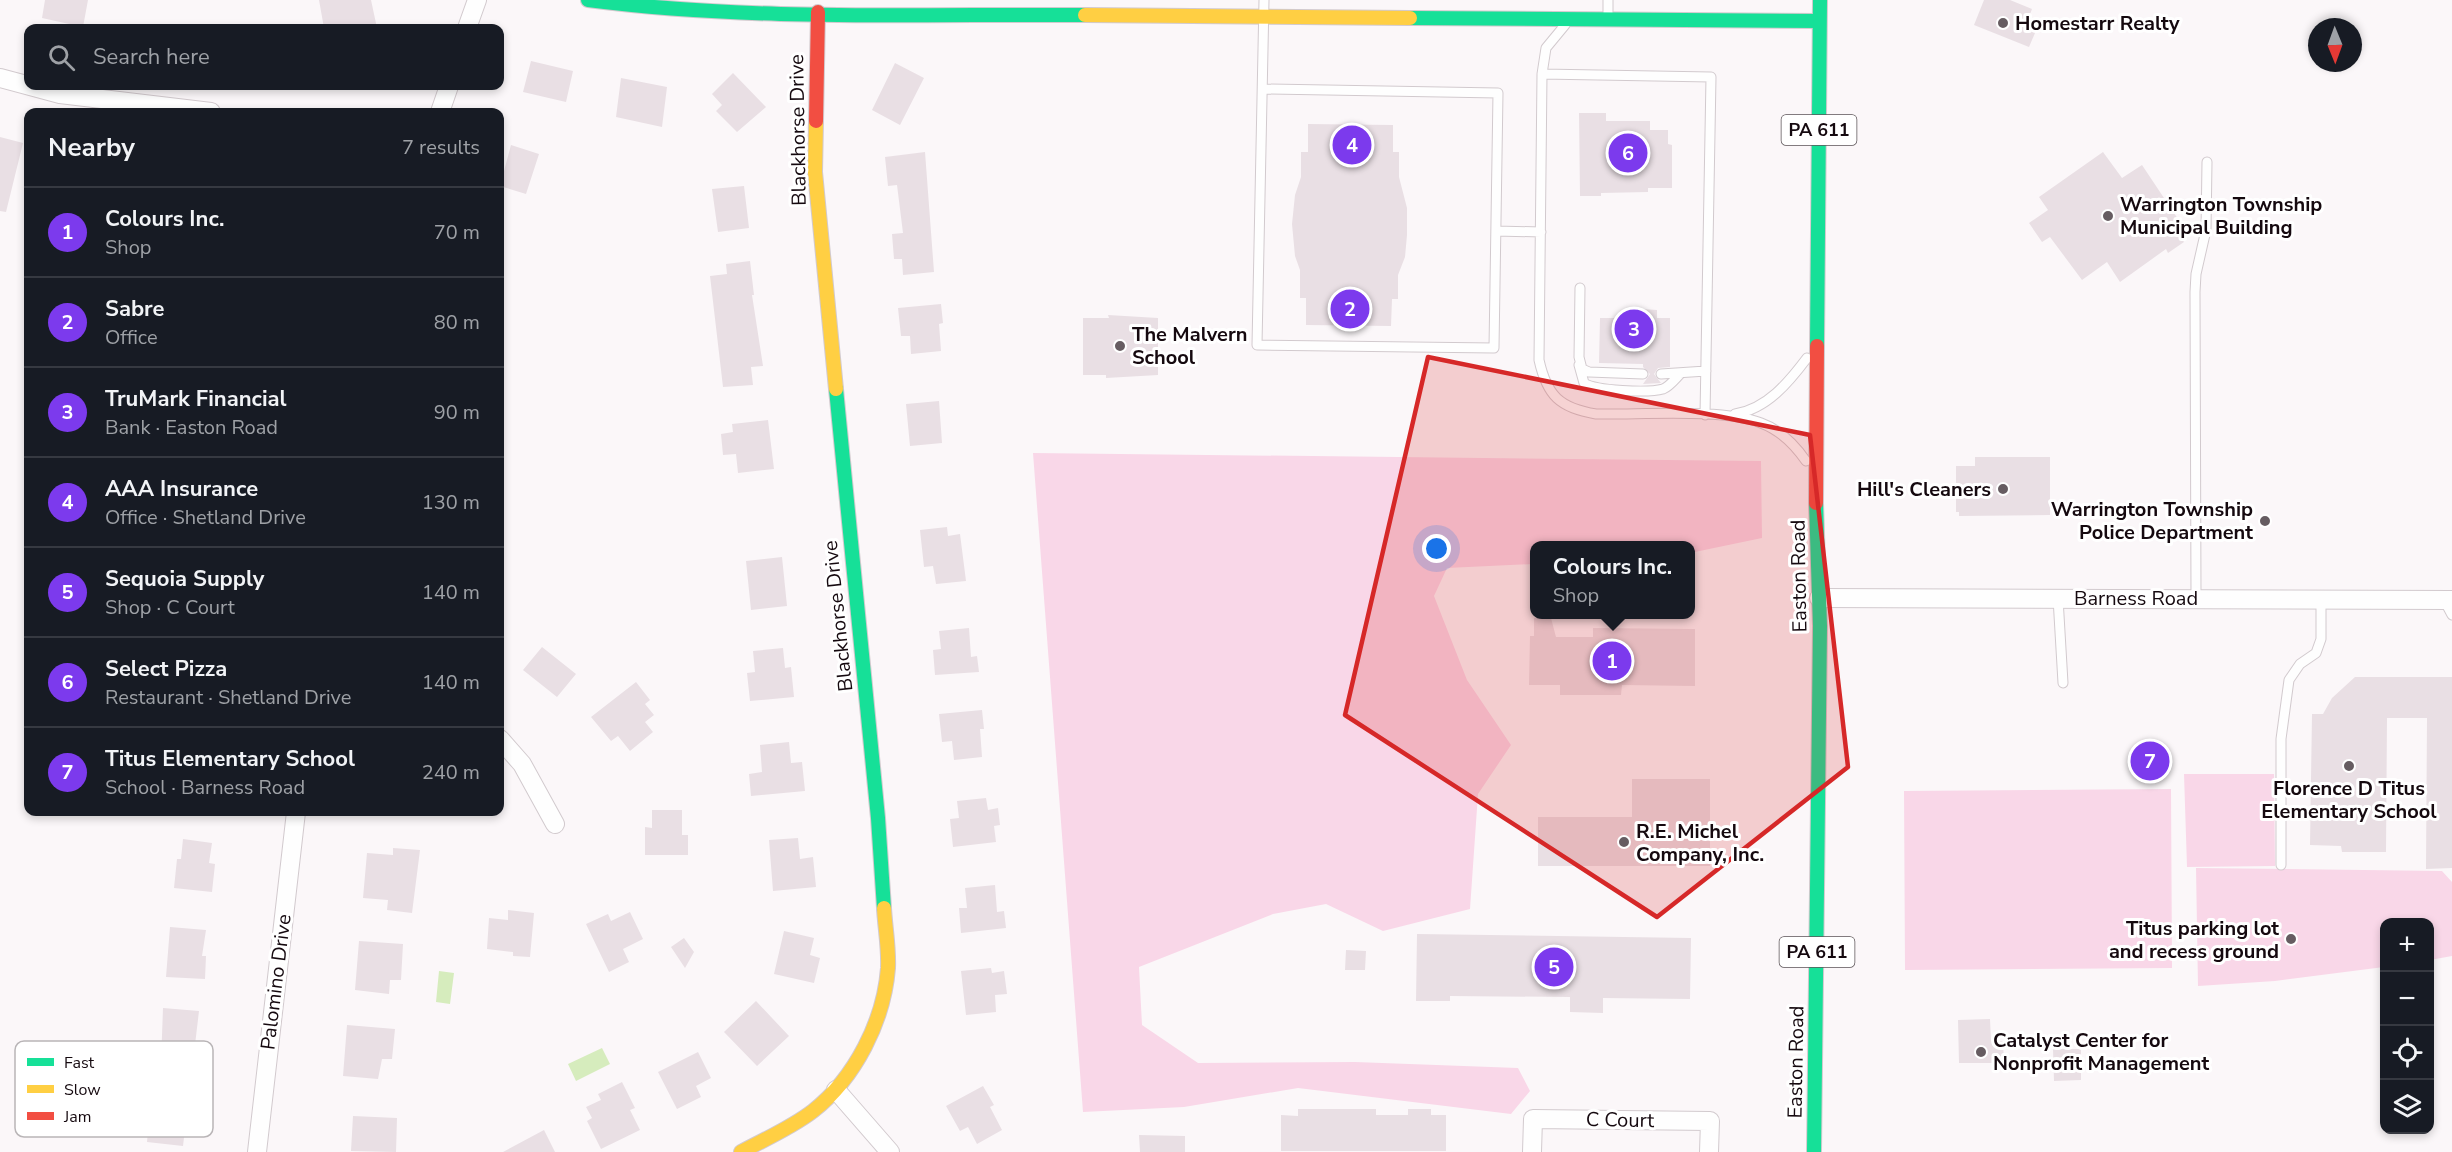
<!DOCTYPE html>
<html lang="en">
<head>
<meta charset="utf-8">
<style>
  :root { --surface:#171b24; --page:#242831; --text:#f1f3f6; --muted:#9ea1a6; --line:#363941; --accent:#7c3aed }
  body { margin:0; font-family:"Nunito Sans",sans-serif; background:var(--page); color:var(--text) }
  .controls { position:absolute; right:18px; bottom:18px; display:grid; overflow:hidden; border-radius:12px; box-shadow:0 3px 9px #0003 }
  .controls button { width:54px; height:54px; display:grid; place-items:center; padding:0; border:0; border-bottom:2px solid var(--line); background:var(--surface); color:var(--text); font:30px sans-serif }
  .compass { position:absolute; left:2308px; top:18px; width:54px; height:54px; border-radius:50%; background:var(--surface); box-shadow:0 3px 9px #0003; rotate:179deg }
  .you { position:absolute; left:1437px; top:549px; width:21px; height:21px; margin:-15px; border:4px solid #fff; border-radius:50%; background:#1a73e8; box-shadow:0 0 0 9px #1a73e833 }
  .badge { display:grid; place-items:center; width:39px; height:39px; border-radius:50%; background:var(--accent); color:#fff; font-size:20px; font-weight:700 }
  .pin { position:absolute; translate:-50% -50%; border:3px solid #fff; box-shadow:0 2px 6px #0006 }
  .popup { position:absolute; left:1530px; top:541px; width:165px; height:78px; box-sizing:border-box; display:grid; place-content:center; border-radius:12px; background:var(--surface); filter:drop-shadow(0 2px 4px #0005); font-size:20px; white-space:nowrap; color:var(--muted) }
  .popup b { font-size:22px; color:var(--text) }
  .popup::after { content:''; position:absolute; left:50%; top:100%; margin-left:-12px; border:12px solid transparent; border-top-color:var(--surface) }
  .list { margin:0; padding:0; list-style:none }
  h2 { display:flex; justify-content:space-between; align-items:center; height:78px; margin:0; padding:0 24px; font-size:26px }
  h2 small { font-size:20px; font-weight:400; color:var(--muted) }
  .list li { display:grid; grid-template-columns:39px 1fr auto; gap:18px; align-items:center; box-sizing:border-box; height:90px; padding:0 24px; border-top:2px solid var(--line) }
  .list b { display:block; font-size:22px; white-space:nowrap }
  .list p { margin:0; font-size:20px; white-space:nowrap; color:var(--muted) }
  .list em { font-size:20px; font-style:normal; color:var(--muted) }
  .icon { flex:none; width:33px; height:33px; fill:none; stroke:currentColor; stroke-width:2; stroke-linecap:round; stroke-linejoin:round }
  .map { position:relative; flex:none; width:2452px; height:1152px; overflow:hidden }
  .search { position:absolute; background:var(--surface); box-shadow:0 3px 9px #0003; left:24px; top:24px; width:480px; height:66px; display:flex; align-items:center; gap:15px; box-sizing:border-box; padding:0 21px; border-radius:12px; color:var(--muted); font-size:22px }
  .panel { position:absolute; background:var(--surface); box-shadow:0 3px 9px #0003; left:24px; top:108px; width:480px; height:708px; border-radius:12px }
  .map>svg:first-child { display:block }
  .green { fill:#f9d7e8 }
  .water { fill:#d6ecbd }
  .building { fill:#e9dfe4 }
  .lines { fill:none; stroke-linecap:round; stroke-linejoin:round }
  .lane-casing { stroke:#d2cace; stroke-width:11 }
  .street-casing { stroke:#d2cace; stroke-width:20 }
  .fast-casing { stroke:#d2cace; stroke-width:16 }
  .slow-casing { stroke:#d2cace; stroke-width:16 }
  .jam-casing { stroke:#d2cace; stroke-width:16 }
  .lane { stroke:#fefefe; stroke-width:9 }
  .street { stroke:#fefefe; stroke-width:18 }
  .fast { stroke:#16e098; stroke-width:14 }
  .slow { stroke:#ffcf43; stroke-width:14 }
  .jam { stroke:#f24e42; stroke-width:14 }
  .marked { fill:#d62828; fill-opacity:0.2; stroke:#d62828; stroke-width:4.5; stroke-linejoin:round }
  .poi-dot { fill:#665c61; stroke:#fff; stroke-width:2 }
  .labels { text-anchor:middle; dominant-baseline:central; stroke-width:6; stroke-linejoin:round; paint-order:stroke }
  .shield { fill:#fff; stroke:#5b5357; stroke-width:1.5 }
  .shield-label { font-size:18px; font-weight:bold; fill:#15090f }
  .poi-label { font-size:20px; font-weight:bold; fill:#15090f; stroke:#fff; text-anchor:start }
  .street-label { font-size:20px; fill:#15090f; stroke:#fff }
  .key { fill:#fff; stroke:#b9b5b7; stroke-width:1.5 }
  .key-label { font-size:16px; fill:#15090f }
</style>
</head>
<body>
<div class="map">
<svg width="2452" height="1152" viewBox="0 0 2452 1152">
  <rect width="100%" height="100%" fill="#fbf7f9"/>
  <path class="green" d="M1033 453 1761 461 1762 538 1690 553V546H1534V564L1447 568 1434 596 1467 680 1511 745 1478 794 1470 909 1383 931 1326 904 1273 914 1139 967 1142 1025 1198 1063 1355 1062 1518 1068 1530 1091 1511 1114 1298 1088 1184 1107 1083 1112Z
    M2184 774H2274L2275 866 2187 867Z
    M2171 789 2172 968 1905 970 1904 791Z
    M2196 868 2442 871 2452 882V956L2430 960V922H2384V967L2275 981 2198 986Z"/>
  <path class="water" d="M439 971 454 973 450 1004 436 1002Z
    M602 1048 610 1064 576 1081 568 1064Z"/>
  <path class="building" d="M45 0H88L83 27 42 18Z
    M319 0H371L377 28H324Z
    M1984 0H2010L2032 9 2027 22 2038 26 2029 47 1974 25Z
    M531 61 573 71 566 102 523 92Z
    M895 63 924 78 900 125 872 110Z
    M733 73 766 107 737 132 716 111 722 105 712 94Z
    M621 78 667 87 662 127 616 117Z
    M1579 113H1606V121H1650V130H1668V144L1672 145V188H1648V192L1601 193V196H1580Z
    M1308 124 1393 125V152H1399V177L1407 208V235L1405 257 1398 275V299H1392L1391 326 1306 325V298H1300V270L1295 256 1292 224 1295 195 1301 177V152H1308Z
    M0 137 23 143 6 212 0 211Z
    M511 145 539 154 526 194 500 186Z
    M925 152 934 272 903 275 902 259H894L892 234 903 233 897 185 888 186 885 157Z
    M2103 152 2122 178 2142 165 2188 234 2181 238 2184 242 2168 253 2166 249 2120 282 2107 262 2082 280 2050 237 2042 242 2029 223 2048 210 2039 197Z
    M744 186 749 228 718 232 712 189Z
    M750 261 754 295H752L763 366 751 367 753 385 723 387 710 276 727 274 726 264Z
    M941 304 943 323 939 324 941 351 911 354 910 336H901L898 308Z
    M1641 309 1657 310V318H1670V367L1658 368 1654 374 1661 383 1643 384 1650 374 1643 367V364L1599 363 1600 318H1641Z
    M1108 315 1158 318V375L1106 378V375H1083V318H1109Z
    M939 401 942 443 910 446 906 404Z
    M768 420 774 469 738 473 736 454 723 455 721 434 733 432 732 424Z
    M1975 457H2050V515L1959 516V512H1956V466H1975Z
    M947 527 948 536 960 534 966 581 936 584 933 566 924 567 920 530Z
    M782 557 787 606 751 610 746 561Z
    M1534 618H1551L1556 637H1593V628L1695 629V686L1622 685 1621 695H1560V685H1529L1530 636H1534Z
    M969 628 971 657 977 656 979 672 935 675 933 650 941 649 939 631Z
    M542 647 576 674 557 697 523 670Z
    M783 648 785 668 791 667 794 697 750 701 747 673 755 672 753 651Z
    M2355 677H2452V868L2426 869 2427 718H2387L2386 852H2342L2341 846 2310 845 2312 714H2323L2332 698Z
    M636 682 650 700 645 704 654 715 645 722 653 732 630 751 618 736 611 741 591 717Z
    M982 710 984 729H980L982 757 954 760 952 741 942 742 939 714Z
    M789 742 791 763 802 762 805 791 751 796 749 774 762 772 760 745Z
    M1632 779H1710V866H1538V817H1632Z
    M986 798 988 810 998 808 1000 825 994 826 996 842 953 847 950 819 959 818 957 801Z
    M652 810H682V835H688V855H645V827L652 828Z
    M798 838 800 859 813 857 816 887 773 891 769 840Z
    M183 839 212 843 209 863 215 864 212 892 174 888 177 859H181Z
    M393 848 420 850 412 913 387 910 388 900 363 898 367 853 393 855Z
    M995 885 997 912 1004 911 1006 928 961 933 959 908H967L965 888Z
    M508 910 534 913 530 957 513 956V952L487 949 489 918 508 920Z
    M630 912 643 939 623 949 629 962 609 972 586 924 608 914 611 921Z
    M170 927 206 930 202 956H206L205 979 166 977Z
    M784 931 814 938 810 955 820 958 814 983 774 974Z
    M1417 934 1691 938 1690 999 1603 998V1013L1570 1012V997L1450 996V1001H1416Z
    M684 938 694 952 685 968 671 947Z
    M359 941 403 944 401 980H390L389 994 355 990Z
    M1346 950 1366 951 1365 970H1345Z
    M991 968 992 973 1004 971 1007 994 995 995 996 1012 966 1015 961 971Z
    M756 1001 789 1036 757 1066 724 1032Z
    M163 1008 199 1011 183 1146 147 1142 152 1089 160 1090Z
    M1990 1019 1991 1041H2003L2004 1063H1959L1958 1020Z
    M347 1025 395 1029 392 1059H382L378 1079 343 1076Z
    M2053 1049H2081V1080L2054 1081Z
    M698 1052 711 1078 696 1086 701 1097 677 1109 658 1072Z
    M622 1082 635 1108 630 1110 640 1130 601 1149 587 1121 592 1118 586 1107 601 1100 598 1094Z
    M983 1086 994 1105 990 1107 1002 1130 977 1144 968 1127 960 1131 946 1106Z
    M1298 1109H1376V1115H1408V1109H1431V1115H1446V1151H1281V1115L1298 1116Z
    M353 1116 397 1118 396 1152 351 1151Z
    M544 1130 555 1152H503Z
    M1139 1135 1185 1136V1152H1140Z"/>
  <g class="lines">
    <defs>
      <path id="lane" d="M1608 17V0
        M1565 25 1546 48 1542 74 1539 360C1547 396 1560 408 1596 414 1640 415 1722 408 1761 423 1780 430 1795 445 1806 461
        M1542 74 1711 77 1705 415
        M1263 89 1498 93 1494 348 1257 345 1264 0
        M1496 231 1541 232
        M1580 288 1579 357 1582 369 1589 372 1643 374
        M1579 365 1584 383C1595 391 1649 393 1663 389 1670 386 1675 379 1680 374
        M1661 374 1706 371
        M1735 414C1767 409 1789 382 1807 358
        M2058 598 2063 683
        M2196 598 2195 292 2196 274 2206 230 2207 162
        M2444 600 2452 615
        M2281 865V739L2289 680 2300 664 2316 653 2321 639V598"/>
      <path id="street" d="M467 28 477 0
        M0 78 60 94 211 112
        M440 112 449 86
        M1819 598 2452 600
        M500 739 522 764 555 824
        M836 1090 890 1152
        M257 1152 296 812
        M1532 1152 1533 1119 1710 1121 1709 1152"/>
      <path id="fast" d="M588 0C752 21 919 14 1085 15
        M1410 18 1819 21
        M1817 346 1820 0
        M836 389 878 818 884 908
        M1814 1152 1820 626 1816 503"/>
      <path id="slow" d="M1085 15 1410 18
        M816 121 815 172 836 389
        M741 1152C765 1139 791 1128 813 1111 855 1078 884 1021 888 968 889 948 885 927 884 908"/>
      <path id="jam" d="M816 121 818 12
        M1816 503 1817 346"/>
    </defs>
    <use href="#lane" class="lane-casing"/>
    <use href="#street" class="street-casing"/>
    <use href="#fast" class="fast-casing"/>
    <use href="#slow" class="slow-casing"/>
    <use href="#jam" class="jam-casing"/>
    <use href="#lane" class="lane"/>
    <use href="#street" class="street"/>
    <use href="#fast" class="fast"/>
    <use href="#slow" class="slow"/>
    <use href="#jam" class="jam"/>
  </g>
  <path class="marked" d="M1428 357 1810 435 1848 767 1657 917 1345 715Z"/>
  <g class="poi-dot">
    <circle cx="2003" cy="23" r="6"/>
    <circle cx="2108" cy="216" r="6"/>
    <circle cx="1120" cy="346" r="6"/>
    <circle cx="2003" cy="489" r="6"/>
    <circle cx="2265" cy="521" r="6"/>
    <circle cx="2349" cy="766" r="6"/>
    <circle cx="1624" cy="842" r="6"/>
    <circle cx="2291" cy="939" r="6"/>
    <circle cx="1981" cy="1052" r="6"/>
  </g>
  <g class="labels">
    <g class="shield">
      <rect x="1781.5" y="115" width="75" height="30" rx="4.5"/>
      <rect x="1779.5" y="937" width="75" height="30" rx="4.5"/>
    </g>
    <g class="shield-label">
      <text x="1819" y="130">PA 611</text>
      <text x="1817" y="952">PA 611</text>
    </g>
    <g class="poi-label">
      <text x="2015" y="23">Homestarr Realty</text>
      <text x="2120" y="204">Warrington Township<tspan x="2120" dy="23">Municipal Building</tspan></text>
      <text x="1132" y="334">The Malvern<tspan x="1132" dy="23">School</tspan></text>
      <text x="1991" y="489" text-anchor="end">Hill's Cleaners</text>
      <text x="2253" y="509" text-anchor="end">Warrington Township<tspan x="2253" dy="23">Police Department</tspan></text>
      <text x="2349" y="788" text-anchor="middle">Florence D Titus<tspan x="2349" dy="23">Elementary School</tspan></text>
      <text x="1636" y="831">R.E. Michel<tspan x="1636" dy="23">Company, Inc.</tspan></text>
      <text x="2279" y="928" text-anchor="end">Titus parking lot<tspan x="2279" dy="23">and recess ground</tspan></text>
      <text x="1993" y="1040">Catalyst Center for<tspan x="1993" dy="23">Nonprofit Management</tspan></text>
    </g>
    <g class="street-label">
      <text transform="translate(798 130) rotate(-91)">Blackhorse Drive</text>
      <text transform="translate(1799 576) rotate(-91)">Easton Road</text>
      <text x="2136" y="598">Barness Road</text>
      <text transform="translate(838 616) rotate(-96)">Blackhorse Drive</text>
      <text transform="translate(276 982) rotate(-83)">Palomino Drive</text>
      <text transform="translate(1796 1062) rotate(-89)">Easton Road</text>
      <text transform="translate(1620 1120) rotate(1)">C Court</text>
    </g>
  </g>
  <rect x="15" y="1041" width="198" height="96" rx="9" class="key"/>
  <rect x="27" y="1058" width="27" height="8" fill="#16e098"/>
  <rect x="27" y="1085" width="27" height="8" fill="#ffcf43"/>
  <rect x="27" y="1112" width="27" height="8" fill="#f24e42"/>
  <g class="key-label">
    <text x="64" y="1068">Fast</text>
    <text x="64" y="1095">Slow</text>
    <text x="64" y="1122">Jam</text>
  </g>
</svg>
<div class="controls">
<button>+</button>
<button>−</button>
<button><svg class="icon" aria-label="locate" viewBox="0 0 24 24"><circle cx="12" cy="12" r="6"/><path d="M12 2v4M12 18v4M2 12h4M18 12h4"/></svg></button>
<button><svg class="icon" aria-label="layers" viewBox="0 0 24 24"><path d="M12 4l9 5-9 5-9-5zM3 14l9 5 9-5"/></svg></button>
</div>
<svg class="compass" viewBox="-18 -18 36 36"><path d="M0-13l5 13h-10z" fill="#e53935"/><path d="M0 13l5-13h-10z" fill="#9ea1a6"/></svg>
<div class="you"></div>
<div class="pin badge" style="left:1612px;top:661px">1</div>
<div class="popup"><b>Colours Inc.</b>Shop</div>
<div class="pin badge" style="left:1350px;top:309px">2</div>
<div class="pin badge" style="left:1634px;top:329px">3</div>
<div class="pin badge" style="left:1352px;top:145px">4</div>
<div class="pin badge" style="left:1554px;top:967px">5</div>
<div class="pin badge" style="left:1628px;top:153px">6</div>
<div class="pin badge" style="left:2150px;top:761px">7</div>
<div class="search"><svg class="icon" aria-label="search" viewBox="0 0 24 24"><circle cx="10" cy="10" r="6"/><path d="M15 15l6 6"/></svg>Search here</div>
<section class="panel">
<h2>Nearby<small>7 results</small></h2>
<ul class="list">
<li><span class="badge">1</span><div><b>Colours Inc.</b><p>Shop</p></div><em>70 m</em></li>
<li><span class="badge">2</span><div><b>Sabre</b><p>Office</p></div><em>80 m</em></li>
<li><span class="badge">3</span><div><b>TruMark Financial</b><p>Bank · Easton Road</p></div><em>90 m</em></li>
<li><span class="badge">4</span><div><b>AAA Insurance</b><p>Office · Shetland Drive</p></div><em>130 m</em></li>
<li><span class="badge">5</span><div><b>Sequoia Supply</b><p>Shop · C Court</p></div><em>140 m</em></li>
<li><span class="badge">6</span><div><b>Select Pizza</b><p>Restaurant · Shetland Drive</p></div><em>140 m</em></li>
<li><span class="badge">7</span><div><b>Titus Elementary School</b><p>School · Barness Road</p></div><em>240 m</em></li>
</ul>
</section>
</div>
</body>
</html>
